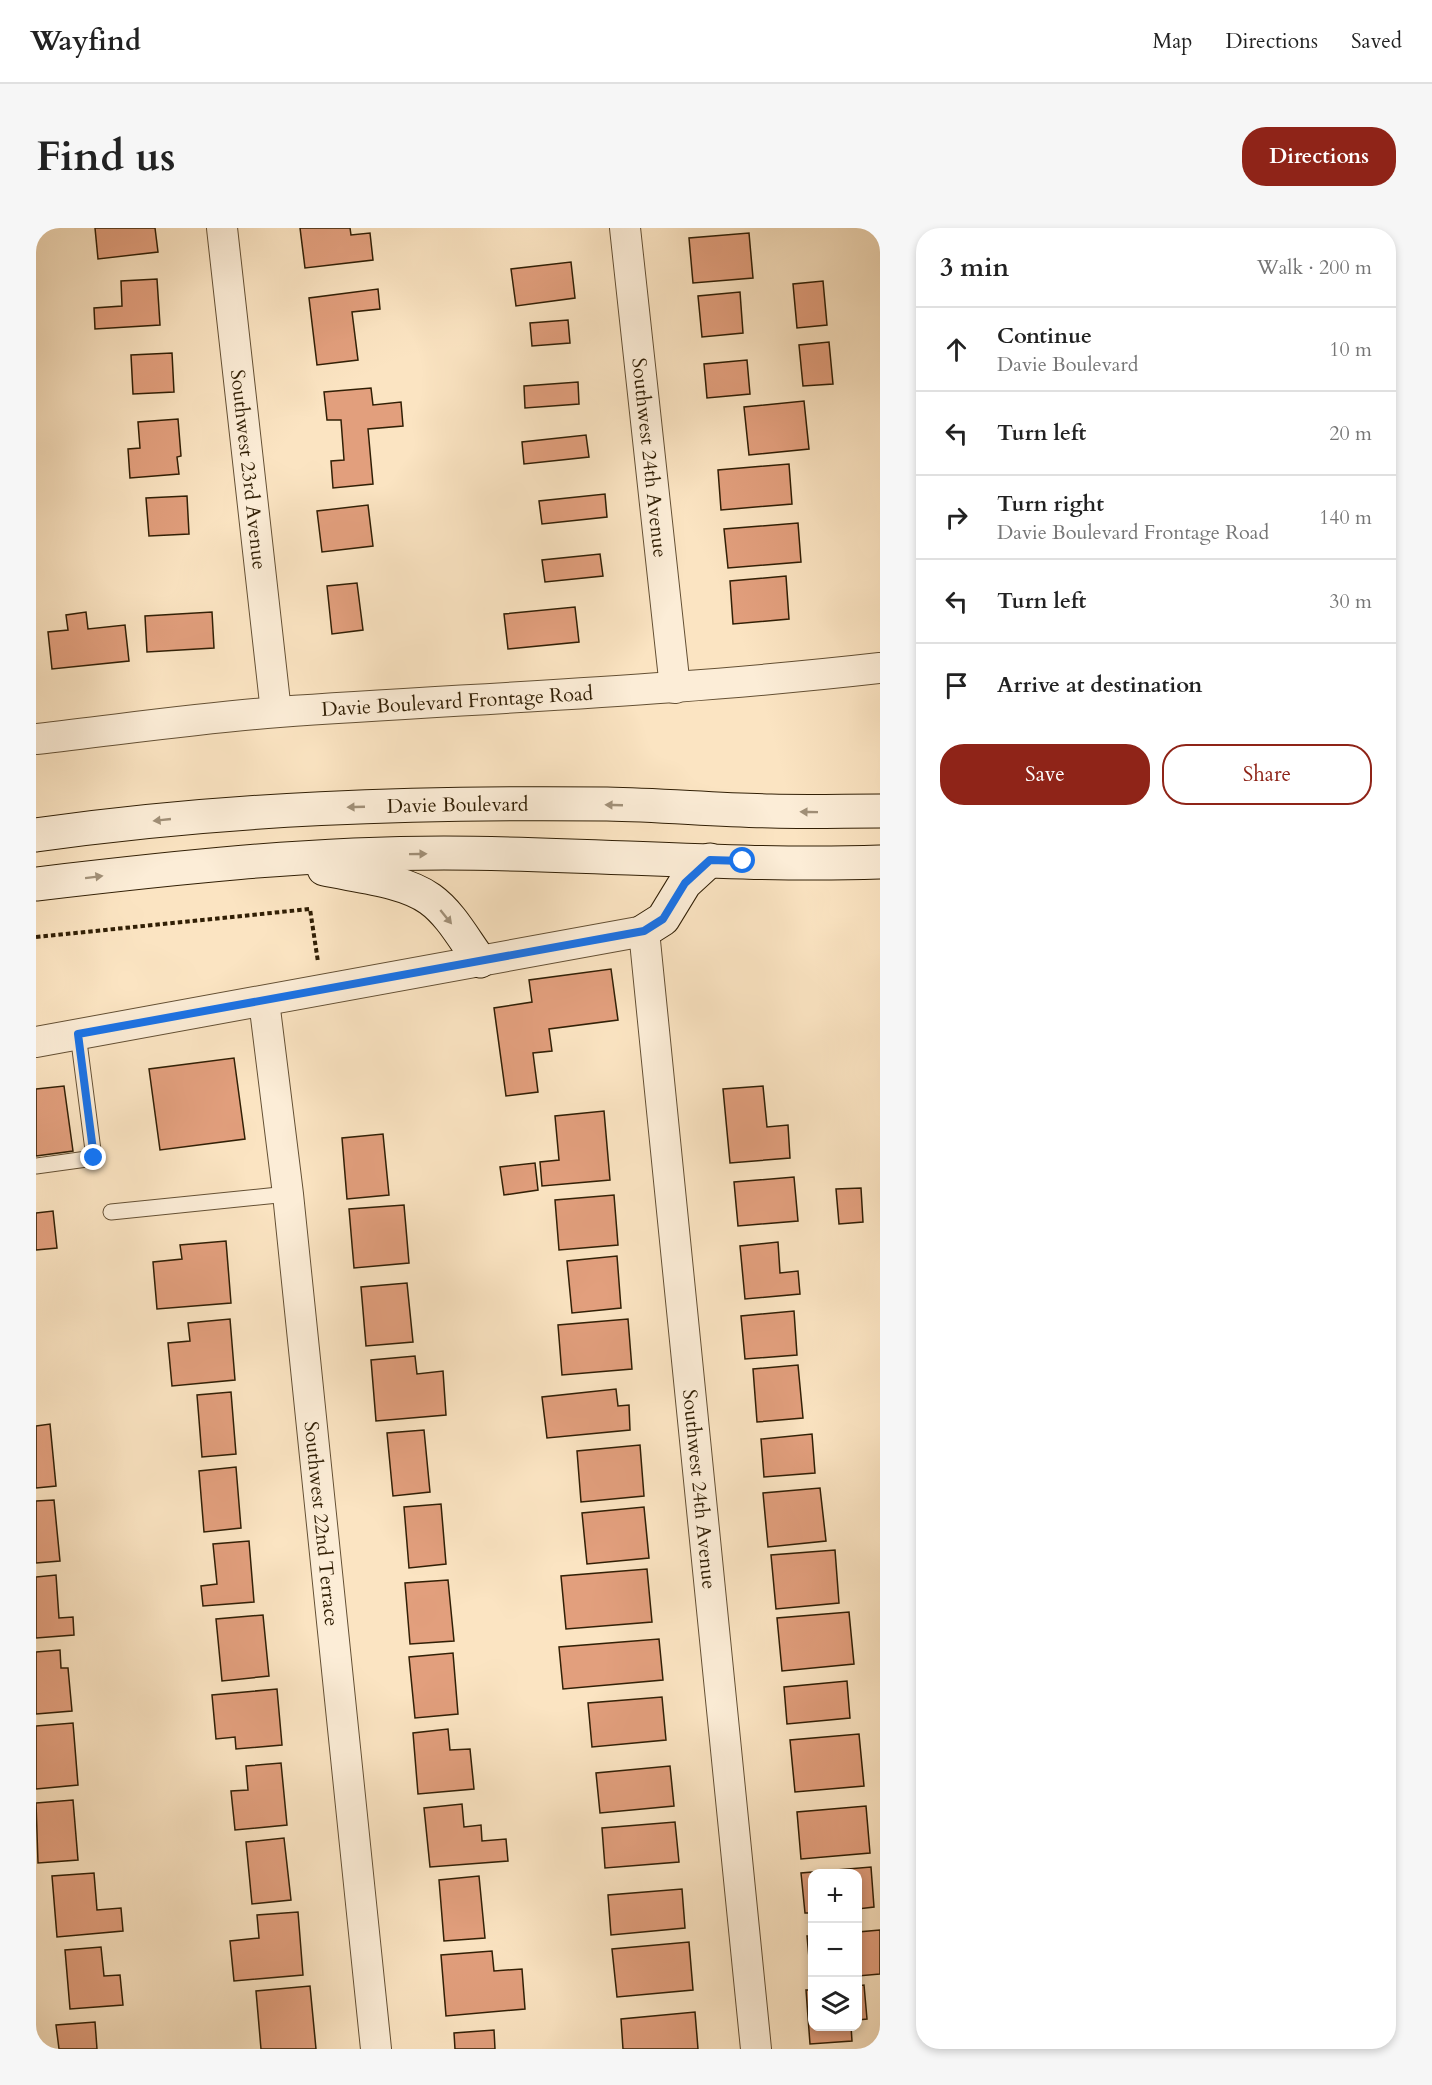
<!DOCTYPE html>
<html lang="en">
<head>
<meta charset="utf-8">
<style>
  :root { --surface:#fff; --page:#f6f6f6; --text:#222; --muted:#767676; --line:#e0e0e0; --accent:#8f2418 }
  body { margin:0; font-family:Cardo,serif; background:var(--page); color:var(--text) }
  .controls { position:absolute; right:18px; bottom:18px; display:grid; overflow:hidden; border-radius:12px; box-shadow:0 3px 9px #0003 }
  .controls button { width:54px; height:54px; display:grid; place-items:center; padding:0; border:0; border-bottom:2px solid var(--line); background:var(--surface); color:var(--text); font:30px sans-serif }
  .stop { position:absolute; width:18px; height:18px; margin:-14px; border:4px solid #1a73e8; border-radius:50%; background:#fff }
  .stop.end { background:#1a73e8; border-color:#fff; box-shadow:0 2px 6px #0008 }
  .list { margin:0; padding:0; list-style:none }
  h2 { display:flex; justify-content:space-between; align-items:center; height:78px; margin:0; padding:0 24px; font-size:26px }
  h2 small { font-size:20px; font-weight:400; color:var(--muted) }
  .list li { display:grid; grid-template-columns:39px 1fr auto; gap:18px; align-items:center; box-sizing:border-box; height:84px; padding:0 24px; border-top:2px solid var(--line) }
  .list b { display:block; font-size:22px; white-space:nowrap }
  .list p { margin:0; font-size:20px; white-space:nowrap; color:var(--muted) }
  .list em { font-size:20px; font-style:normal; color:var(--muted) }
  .actions { display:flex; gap:12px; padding:18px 24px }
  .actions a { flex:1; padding:14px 0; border:2px solid var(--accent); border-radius:24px; text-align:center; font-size:21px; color:var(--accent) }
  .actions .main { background:var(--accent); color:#fff }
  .icon { flex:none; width:33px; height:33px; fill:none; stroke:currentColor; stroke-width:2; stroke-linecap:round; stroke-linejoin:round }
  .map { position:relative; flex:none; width:844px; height:1821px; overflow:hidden; border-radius:24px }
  header { display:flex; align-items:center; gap:36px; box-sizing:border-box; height:84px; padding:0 30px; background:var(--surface); border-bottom:2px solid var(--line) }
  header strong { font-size:28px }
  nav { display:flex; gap:33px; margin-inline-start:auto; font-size:21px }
  .intro { display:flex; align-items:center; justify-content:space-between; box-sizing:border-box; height:144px; padding:0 36px }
  h1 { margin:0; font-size:42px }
  .button { padding:15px 27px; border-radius:24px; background:var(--accent); color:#fff; font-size:21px; font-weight:700 }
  main { display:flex; gap:36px; padding:0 36px }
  aside { flex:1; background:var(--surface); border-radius:24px; box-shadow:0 3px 9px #0003 }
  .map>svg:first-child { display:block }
  .building { fill:#e29f7d; stroke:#311f05; stroke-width:1.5 }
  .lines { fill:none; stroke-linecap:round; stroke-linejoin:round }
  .lane-casing { stroke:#645034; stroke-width:17 }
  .street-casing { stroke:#645034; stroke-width:32 }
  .secondary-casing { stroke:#311f05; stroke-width:35 }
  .path { stroke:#311f05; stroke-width:4; stroke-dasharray:4.5 3; stroke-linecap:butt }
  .lane { stroke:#fcedd7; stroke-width:15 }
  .street { stroke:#fcedd7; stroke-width:30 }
  .secondary { stroke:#fcedd7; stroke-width:33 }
  .oneway { fill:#a19078 }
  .route { stroke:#1a73e8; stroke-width:8 }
  .labels { text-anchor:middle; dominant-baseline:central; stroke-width:5; stroke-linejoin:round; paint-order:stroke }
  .street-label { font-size:20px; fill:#311f05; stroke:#fcedd7 }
</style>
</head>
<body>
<header>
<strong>Wayfind</strong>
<nav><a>Map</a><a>Directions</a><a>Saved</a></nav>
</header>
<div class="intro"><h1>Find us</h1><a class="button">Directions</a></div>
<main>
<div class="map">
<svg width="844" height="1821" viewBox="0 0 844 1821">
  <rect width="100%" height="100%" fill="#fbe4c2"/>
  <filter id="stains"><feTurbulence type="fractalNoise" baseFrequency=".00333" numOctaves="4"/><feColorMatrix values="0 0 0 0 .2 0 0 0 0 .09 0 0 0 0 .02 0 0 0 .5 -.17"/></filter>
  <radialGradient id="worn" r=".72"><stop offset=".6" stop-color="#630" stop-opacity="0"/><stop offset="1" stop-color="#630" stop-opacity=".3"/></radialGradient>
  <path class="building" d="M59 0H119L122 24 62 31Z
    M264 0H314L315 7 334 5 337 32 269 40Z
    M713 5 717 50 657 55 653 10Z
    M535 34 539 70 480 78 475 41Z
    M121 51 124 97 59 101 58 80 86 78 85 53Z
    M787 53 791 97 761 100 757 56Z
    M342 61 344 81 316 84 322 132 281 137 273 70Z
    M704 64 707 105 666 109 662 68Z
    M532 92 534 115 496 118 494 95Z
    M793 114 797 156 767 158 763 117Z
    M136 125 138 164 97 166 95 127Z
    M711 132 714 166 671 170 668 136Z
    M542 154 543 176 489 180 488 158Z
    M335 160 337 177 365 174 367 198 332 201 337 256 297 260 295 233 308 232 305 192H291L288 164Z
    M768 173 773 221 713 227 708 179Z
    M142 191 145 228 141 229 143 246 94 250 92 221 104 220 102 194Z
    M550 207 553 229 488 236 486 214Z
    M753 236 756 276 685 282 682 242Z
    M569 266 571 289 506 296 503 273Z
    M151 268 153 306 113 308 110 270Z
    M332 277 337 318 286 324 281 283Z
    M762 295 765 334 692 340 688 301Z
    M564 326 567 348 509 354 506 332Z
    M750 348 753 391 697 396 694 353Z
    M321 355 327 402 296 406 291 358Z
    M539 379 543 414 472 421 468 386Z
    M50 384 52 401 89 397 93 433 16 441 12 404 32 402 30 387Z
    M176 384 178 420 111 424 109 388Z
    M575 741 582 792 513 801 516 823 497 825 502 864 470 868 458 780 496 774 493 752Z
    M198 830 209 911 124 922 113 841Z
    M28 858 37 923 0 928V861Z
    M727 858 731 899 752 897 754 930 694 935 687 861Z
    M568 883 574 952 506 958 504 934 523 932 519 888Z
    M347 906 353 967 311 971 306 910Z
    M499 935 502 962 468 967 464 939Z
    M758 949 762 993 702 998 698 954Z
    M825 960 827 994 803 996 800 961Z
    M578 967 582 1017 523 1022 519 972Z
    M368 977 373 1035 318 1040 313 981Z
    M17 983 21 1020 0 1022V985Z
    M190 1013 195 1075 121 1081 117 1034 146 1031 144 1017Z
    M742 1014 744 1045 762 1043 764 1066 709 1071 704 1018Z
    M581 1028 585 1080 536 1085 531 1033Z
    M371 1055 377 1114 330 1118 325 1059Z
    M758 1083 761 1127 709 1131 705 1088Z
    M194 1091 199 1152 136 1158 132 1115 154 1113 152 1095Z
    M592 1091 596 1141 526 1147 522 1097Z
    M379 1128 381 1146 407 1143 410 1187 340 1193 335 1132Z
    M762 1137 767 1190 721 1194 717 1141Z
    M580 1161 582 1178 593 1177 594 1202 511 1210 506 1169Z
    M195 1164 200 1226 166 1229 161 1167Z
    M14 1196 20 1258 0 1260V1198Z
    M388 1202 394 1264 357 1268 351 1205Z
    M776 1206 779 1245 728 1249 725 1211Z
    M604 1217 608 1268 545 1274 541 1223Z
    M200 1239 205 1300 168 1304 163 1243Z
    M784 1260 790 1313 732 1319 727 1265Z
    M18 1272 24 1333 0 1335V1273Z
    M405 1276 410 1336 373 1340 368 1279Z
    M608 1279 613 1330 551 1336 546 1285Z
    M213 1313 218 1374 167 1378 165 1358 181 1356 177 1316Z
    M799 1322 803 1375 740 1381 735 1327Z
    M611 1341 616 1394 530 1401 525 1348Z
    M20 1347 23 1390 37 1389 38 1407 0 1410V1349Z
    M412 1352 418 1413 374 1416 369 1355Z
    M813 1384 818 1436 746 1443 741 1390Z
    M227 1387 233 1448 186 1453 180 1391Z
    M623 1411 627 1452 527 1461 523 1419Z
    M24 1422 25 1440H32L36 1483 0 1486V1424Z
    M417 1425 422 1486 379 1490 373 1429Z
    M811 1453 814 1490 751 1496 748 1459Z
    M241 1461 246 1517 200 1521 199 1509 180 1511 176 1467Z
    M626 1469 630 1512 556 1519 552 1475Z
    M37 1495 42 1557 0 1561V1498Z
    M412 1501 414 1522 434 1521 438 1561 382 1566 377 1505Z
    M823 1506 828 1558 759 1564 754 1512Z
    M245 1535 251 1597 199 1602 195 1563 212 1562 210 1538Z
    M634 1538 638 1578 564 1585 560 1545Z
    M37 1572 42 1632 2 1635 0 1575Z
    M426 1576 428 1599 445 1597 446 1613 470 1611 472 1633 394 1639 388 1580Z
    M830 1578 834 1625 765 1631 761 1584Z
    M639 1594 643 1634 569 1640 566 1600Z
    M248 1610 255 1672 216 1676 210 1614Z
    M835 1639 838 1679 822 1681V1646H776V1685H769L765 1645Z
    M58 1645 61 1682 85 1680 87 1703 21 1709 16 1648Z
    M443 1648 449 1710 408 1713 403 1652Z
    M646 1661 649 1700 575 1707 572 1667Z
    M262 1684 267 1747 198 1753 194 1713 223 1710 221 1687Z
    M844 1702V1746L822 1748V1704Z
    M771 1708H776V1752H775Z
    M653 1714 657 1762 581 1769 576 1721Z
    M65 1719 68 1748 84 1747 87 1777 34 1781 29 1722Z
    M456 1723 458 1743 486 1741 489 1781 410 1788 405 1727Z
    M828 1757 831 1791 822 1792V1758Z
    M274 1758 280 1821H225L220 1763Z
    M770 1762H776V1798H815L816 1813 774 1816Z
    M659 1784 662 1821H587L585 1791Z
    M59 1794 61 1821H23L20 1797Z
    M458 1802 459 1821H419L418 1805Z"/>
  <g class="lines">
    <defs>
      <path id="lane" d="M0 938 58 930 42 806
        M75 984 252 966"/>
      <g id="street">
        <path id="s1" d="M186 0 240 484"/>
        <path id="s2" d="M589 0 639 460"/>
        <path id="s3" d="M0 511C81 502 162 490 243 484 444 470 644 463 844 440"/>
        <path id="s4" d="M228 773 252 966 340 1821"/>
        <path id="s5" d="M0 814 608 703 720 1821"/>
      </g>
      <g id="secondary">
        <path id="s6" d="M0 607C189 580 380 574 571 576 626 577 680 582 735 583 771 584 808 583 844 583"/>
        <path d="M288 641C320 648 368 652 394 671 415 686 429 713 444 733"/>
        <path d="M0 656C136 640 271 625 408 625 553 625 699 639 844 634"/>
        <path d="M608 703 627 691 649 655 674 632"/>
      </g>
    </defs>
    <use href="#lane" class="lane-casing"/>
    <use href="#street" class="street-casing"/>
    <use href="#secondary" class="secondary-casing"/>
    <path class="path" d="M0 709 274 681 282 734"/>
    <use href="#lane" class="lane"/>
    <use href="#street" class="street"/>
    <use href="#secondary" class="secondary"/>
  </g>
  <defs><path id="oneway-solid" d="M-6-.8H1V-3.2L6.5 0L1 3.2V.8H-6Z" transform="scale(1.5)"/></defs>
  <g class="oneway">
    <use href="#oneway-solid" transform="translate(578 577) rotate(-178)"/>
    <use href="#oneway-solid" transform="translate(320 579) rotate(178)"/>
    <use href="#oneway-solid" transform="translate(773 584) rotate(-179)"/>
    <use href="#oneway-solid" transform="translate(126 592) rotate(174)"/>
    <use href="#oneway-solid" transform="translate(382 626) rotate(-1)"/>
    <use href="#oneway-solid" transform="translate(58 649) rotate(-7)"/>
    <use href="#oneway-solid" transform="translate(410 689) rotate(51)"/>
  </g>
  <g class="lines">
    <path class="route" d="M58 930 42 806 608 703 627 691 649 655 674 632 707 633"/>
  </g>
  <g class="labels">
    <g class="street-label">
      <text stroke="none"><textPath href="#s2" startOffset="231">Southwest 24th Avenue</textPath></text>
      <text stroke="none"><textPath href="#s1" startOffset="243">Southwest 23rd Avenue</textPath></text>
      <text stroke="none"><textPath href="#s3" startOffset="423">Davie Boulevard Frontage Road</textPath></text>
      <text stroke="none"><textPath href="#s6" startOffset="423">Davie Boulevard</textPath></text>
      <text stroke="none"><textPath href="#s5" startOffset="1179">Southwest 24th Avenue</textPath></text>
      <text stroke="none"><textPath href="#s4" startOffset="526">Southwest 22nd Terrace</textPath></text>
    </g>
  </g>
  <rect width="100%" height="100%" filter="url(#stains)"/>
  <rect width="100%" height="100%" fill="url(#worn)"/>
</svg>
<div class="controls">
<button>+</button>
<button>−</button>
<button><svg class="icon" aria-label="layers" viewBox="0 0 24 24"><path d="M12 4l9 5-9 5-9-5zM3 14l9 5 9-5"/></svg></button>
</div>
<div class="stop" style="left:707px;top:633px"></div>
<div class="stop end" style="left:58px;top:930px"></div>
</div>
<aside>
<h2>3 min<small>Walk · 200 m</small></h2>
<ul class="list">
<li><svg class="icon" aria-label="ahead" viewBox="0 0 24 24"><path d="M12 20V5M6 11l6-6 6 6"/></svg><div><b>Continue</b><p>Davie Boulevard</p></div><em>10 m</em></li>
<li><svg class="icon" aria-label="left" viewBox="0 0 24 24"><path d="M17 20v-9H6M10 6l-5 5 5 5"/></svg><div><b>Turn left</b></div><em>20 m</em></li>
<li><svg class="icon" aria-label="right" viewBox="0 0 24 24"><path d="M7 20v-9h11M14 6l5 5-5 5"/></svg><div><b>Turn right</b><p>Davie Boulevard Frontage Road</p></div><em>140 m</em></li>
<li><svg class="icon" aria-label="left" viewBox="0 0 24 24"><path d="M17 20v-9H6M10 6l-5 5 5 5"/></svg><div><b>Turn left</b></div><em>30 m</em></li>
<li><svg class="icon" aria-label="arrive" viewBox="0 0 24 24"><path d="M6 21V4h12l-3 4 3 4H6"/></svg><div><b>Arrive at destination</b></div></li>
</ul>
<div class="actions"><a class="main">Save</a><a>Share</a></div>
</aside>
</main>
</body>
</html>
